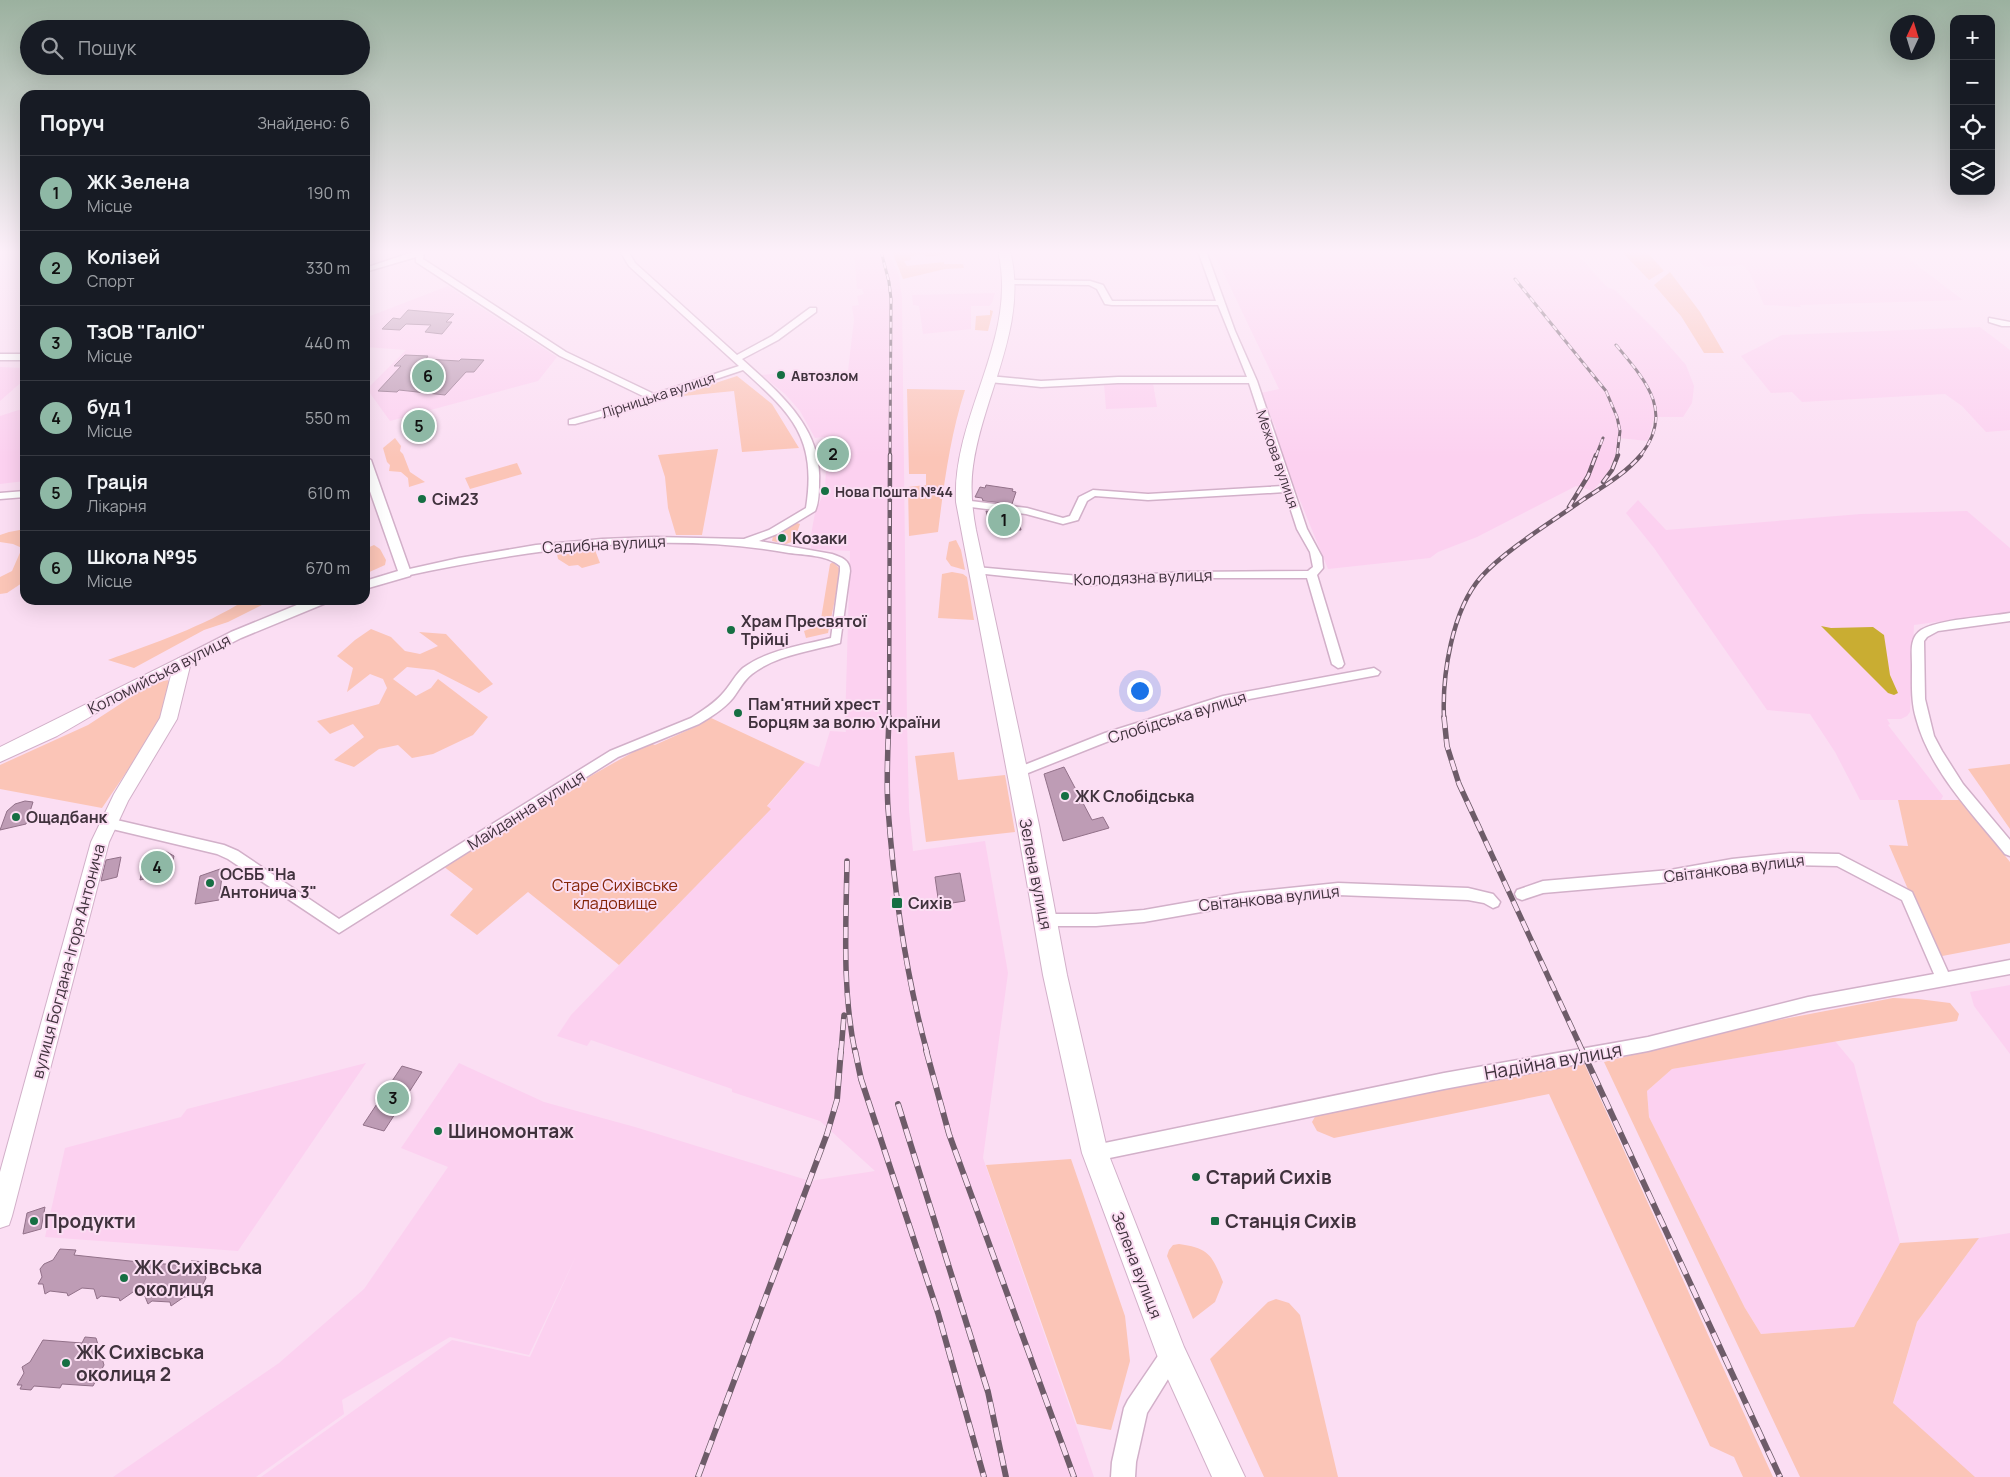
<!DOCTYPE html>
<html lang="uk">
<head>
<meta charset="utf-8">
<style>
  :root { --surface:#171b24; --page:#20242c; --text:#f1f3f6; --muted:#9ea1a6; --line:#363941; --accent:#8eb8a5 }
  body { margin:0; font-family:Manrope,sans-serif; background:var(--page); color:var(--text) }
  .controls { position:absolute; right:15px; top:15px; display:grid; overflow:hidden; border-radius:10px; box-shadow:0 5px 20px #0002 }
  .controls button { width:45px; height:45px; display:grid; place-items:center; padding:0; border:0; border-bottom:1px solid var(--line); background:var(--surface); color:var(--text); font:25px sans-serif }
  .compass { position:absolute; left:1890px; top:15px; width:45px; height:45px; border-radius:50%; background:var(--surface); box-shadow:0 5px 20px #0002; rotate:4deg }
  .you { position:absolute; left:1139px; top:690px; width:18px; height:18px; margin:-12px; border:4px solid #fff; border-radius:50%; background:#1a73e8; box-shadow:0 0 0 8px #1a73e833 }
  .badge { display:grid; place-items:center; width:32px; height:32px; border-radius:50%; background:var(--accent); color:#111; font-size:16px; font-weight:700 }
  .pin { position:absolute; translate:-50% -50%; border:2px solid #fff; box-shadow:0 1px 5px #0006 }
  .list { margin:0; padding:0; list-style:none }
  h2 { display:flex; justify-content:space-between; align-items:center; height:65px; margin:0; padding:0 20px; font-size:21px }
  h2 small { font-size:16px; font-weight:400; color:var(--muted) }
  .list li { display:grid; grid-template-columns:32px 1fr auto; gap:15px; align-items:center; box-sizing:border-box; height:75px; padding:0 20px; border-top:1px solid var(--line) }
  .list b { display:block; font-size:19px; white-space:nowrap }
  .list p { margin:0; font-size:16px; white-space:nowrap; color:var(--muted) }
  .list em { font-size:16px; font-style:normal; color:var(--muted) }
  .icon { flex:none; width:28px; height:28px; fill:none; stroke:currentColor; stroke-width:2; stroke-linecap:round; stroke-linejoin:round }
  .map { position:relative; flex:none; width:2010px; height:1477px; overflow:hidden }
  .search { position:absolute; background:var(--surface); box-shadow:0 5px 20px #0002; left:20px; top:20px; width:350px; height:55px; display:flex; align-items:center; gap:12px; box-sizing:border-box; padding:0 18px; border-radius:28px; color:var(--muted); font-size:19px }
  .panel { position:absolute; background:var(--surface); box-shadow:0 5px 20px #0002; left:20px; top:90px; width:350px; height:515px; border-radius:15px }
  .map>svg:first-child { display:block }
  .built { fill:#fcd1f0 }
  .green { fill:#fbc5b7 }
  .water { fill:#c9ad32 }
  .building { fill:#be9cb5; stroke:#927189 }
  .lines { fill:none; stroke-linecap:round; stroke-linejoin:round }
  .minor-casing { stroke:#d2b0c9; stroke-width:3 }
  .tertiary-casing { stroke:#d2b0c9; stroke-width:3 }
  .secondary-casing { stroke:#d2b0c9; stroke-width:2 }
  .primary-casing { stroke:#d2b0c9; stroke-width:2 }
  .minor { fill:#fff; fill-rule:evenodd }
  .tertiary { fill:#fff; fill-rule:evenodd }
  .secondary { fill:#fff; fill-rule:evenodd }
  .primary { fill:#fff; fill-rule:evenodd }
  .rail-far3-casing { stroke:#6e5c69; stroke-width:3 }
  .rail-far2-casing { stroke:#6e5c69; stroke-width:4.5 }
  .rail-far1-casing { stroke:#6e5c69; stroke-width:5.5 }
  .rail-casing { stroke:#6e5c69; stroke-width:6 }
  .rail-far3 { stroke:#fbdef3; stroke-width:2; stroke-dasharray:6; stroke-linecap:butt }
  .rail-far2 { stroke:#fbdef3; stroke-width:2.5; stroke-dasharray:8; stroke-linecap:butt }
  .rail-far1 { stroke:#fbdef3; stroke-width:4; stroke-dasharray:11; stroke-linecap:butt }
  .rail { stroke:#fbdef3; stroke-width:4.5; stroke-dasharray:13; stroke-linecap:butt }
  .poi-dot { fill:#166f43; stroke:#fbdef3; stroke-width:2 }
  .labels { text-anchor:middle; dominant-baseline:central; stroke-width:4; stroke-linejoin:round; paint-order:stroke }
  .far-poi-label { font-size:14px; font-weight:bold; fill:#40323d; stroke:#fbdef3; text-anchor:start }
  .far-street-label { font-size:14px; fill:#40323d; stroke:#fbdef3 }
  .poi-label { font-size:16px; font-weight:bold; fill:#40323d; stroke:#fbdef3; text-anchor:start }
  .street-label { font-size:16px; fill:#40323d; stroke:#fbdef3 }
  .park-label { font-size:16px; fill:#832406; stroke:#fbdef3 }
  .near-street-label { font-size:19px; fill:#40323d; stroke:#fbdef3 }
  .near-poi-label { font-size:19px; font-weight:bold; fill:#40323d; stroke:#fbdef3; text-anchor:start }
</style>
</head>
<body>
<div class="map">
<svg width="2010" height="1477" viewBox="0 0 2010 1477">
  <rect width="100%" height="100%" fill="#fbdef3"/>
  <path class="built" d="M854 251H888L899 276 902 298 907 722 909 810 913 851 985 841 1008 973 983 1158 1094 1477H261L452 1340 530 1357 576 1256 529 1355 450 1337 342 1400 344 1414 256 1477H113L279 1363 364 1289 448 1167 401 1148 459 1063 544 1102 635 1127 810 1181 875 1171 820 1121 732 1092V1089L591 1040 587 1046 557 1036 571 1015 770 809 767 807 805 762 819 767 830 731 846 732 845 726 850 551 811 549 810 540 815 513 825 490 827 447 824 437 815 438 800 411 785 394 761 375 781 373 848 371 854 320 852 306 859 305 857 296 864 294 862 289H857Z
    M1213 251H1574L1607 287 1615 290 1657 332 1686 365 1694 386 1692 403 1683 417H1654L1648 441 1619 438 1615 457 1607 474 1593 491 1576 486 1477 537 1438 552 1430 558 1328 569 1281 454 1274 430 1276 429 1261 393 1279 389Z
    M1688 251H1898L1963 300 1800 305 1801 307 1764 305 1750 273 1743 265 1705 267Z
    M448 286 557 357 538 381 390 421 367 389 406 350 365 347V318Z
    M995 293 992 303 989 306H971V329L923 334 919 306 913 305 912 295Z
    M1980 327 2010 350V430L1986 432 1962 406 1945 394 1802 402 1792 392 1771 393 1741 356 1782 335Z
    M0 367 25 368V379L0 401Z
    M1153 383 1157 407 1106 409 1104 384Z
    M25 408V481L0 484V416Z
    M1638 500 1666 530 1861 514 1967 511 2010 548V612L1914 625 1910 712 1907 716 1901 719H1887L1890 724 1888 725 1943 796 1941 800H1860L1835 752 1810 714 1767 710 1654 548 1626 513Z
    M2010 985V1054L1974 1006 1970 992Z
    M1835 1041 1854 1064 1900 1243 1854 1327 1761 1334 1745 1308 1649 1117 1647 1091 1672 1069Z
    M366 1063 238 1251 45 1237 65 1148 181 1117 187 1109Z
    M2010 1233V1477H1974L1893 1404 1917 1322 1979 1238Z"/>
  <path class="green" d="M892 251H939L948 254 926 257 924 254 910 256 911 260 904 261 907 266 944 262V264H963L964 268 945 269 903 279Z
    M1621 251H1646L1664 271 1649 280Z
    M1670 272 1700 312 1724 353H1704L1681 316 1654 285Z
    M990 310 993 311 988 331 975 330 976 316 990 315Z
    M737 376 772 404 799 448 742 452 734 391 673 397Z
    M907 389 965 390C950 436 944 484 938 532L909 536 908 487 926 485V474H909Z
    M395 438 401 446 400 451 403 454 410 472 425 482 409 487 408 478 401 472 389 471 390 465 387 462 383 448Z
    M718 449 702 535H676L668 508 665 477 658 455Z
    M517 463 522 474 470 489 465 478Z
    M797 523 800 524 794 541 786 544 772 541 773 536Z
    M25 529V581L7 593 0 594V577L12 571 22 548 13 544 0 542V535L9 532Z
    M956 540 961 550 965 570 951 566 946 559 949 542Z
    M374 545 380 549 386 560 385 565 365 574V549Z
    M595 550 600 563 582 568 578 565 569 566 558 559 557 554Z
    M833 562 841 570 828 633 806 638 804 631 820 625 830 564Z
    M952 572 963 574 967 577 974 620 938 618 942 574Z
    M245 600 270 601 228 622 204 630 134 668 108 660C154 643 203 627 245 600Z
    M371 629 391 637 405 651 420 654 438 646 419 632 446 634 493 684 479 693 434 670 407 667 393 679 416 696 431 688 438 679 488 717 473 735 433 754 412 758 398 745 379 749 354 767 334 760 364 737 353 724 330 734 317 721 379 704 387 688 383 679 370 674 347 692 353 668 337 656 355 640Z
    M168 680 172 686 161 721 102 808 0 789V765L88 725 151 684Z
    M709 717 805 762 767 806 771 809 619 965 528 892 477 935 450 915 473 889 443 866C511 823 579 781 650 743L655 745 697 726Z
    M954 752 958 780 1005 775 1015 832 926 842 915 756Z
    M2010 764V829L1968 769Z
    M1898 800H1961L2010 862V943L1937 957 1889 845 1908 846Z
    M1893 998 1918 999 1950 1003 1959 1014 1957 1021 1672 1069 1647 1091 1649 1117 1745 1308 1761 1334 1854 1327 1900 1243 1979 1238 1917 1322 1893 1403 1975 1477H1800L1604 1062 1742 1027Z
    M1584 1063 1773 1477H1743L1734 1457 1710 1446 1549 1094 1334 1138 1317 1131 1312 1122 1317 1113Z
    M1071 1159 1125 1316 1130 1361 1111 1430 1077 1424 986 1165Z
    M1179 1244C1209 1248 1212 1255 1223 1282L1215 1302 1193 1319 1167 1256 1169 1250 1173 1245Z
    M1276 1299 1289 1303 1300 1315 1338 1477H1264L1210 1359 1268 1302Z"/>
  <path class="water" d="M1821 626 1831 628 1873 627 1884 635 1890 675 1898 693 1894 695 1888 693Z"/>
  <path class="building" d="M408 310 454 314 446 322H452L442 334 425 332 431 325 406 324 400 330 382 329 393 318 400 319Z
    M405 355 428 356 426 359 459 361 461 359 484 360 474 372H466L445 395 399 390 397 392 378 391 401 366H394Z
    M986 485 1013 489 1012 491 1016 492 1012 504 983 501 982 498 975 497 980 487 985 488Z
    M986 511 1009 514 1008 516 1018 518 1021 530 991 529Z
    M1064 767 1092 820 1103 817 1109 828 1063 841 1044 774Z
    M25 801 33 802 26 824 0 830 7 811 15 804Z
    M167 852 174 856 170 872 140 880 145 857Z
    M121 857 117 877 101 881 106 860Z
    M223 868 219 900 195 904 200 876Z
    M960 873 965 901 939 905 935 877Z
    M402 1066 422 1072 384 1131 363 1125Z
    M45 1207 41 1229 23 1234 27 1213Z
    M60 1249 76 1250 74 1255 130 1261 188 1266 191 1261 208 1262 203 1271 206 1278 203 1284 193 1290 189 1297H184L171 1306 170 1302 152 1301 148 1304 144 1294 139 1293 133 1292 120 1301 119 1298 101 1296 97 1299 94 1289 82 1288 68 1296 67 1293 50 1291 45 1294 43 1284H38L42 1277 40 1269 44 1264 53 1260Z
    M85 1337 96 1338 104 1365 93 1386 62 1384 60 1388 34 1386 31 1390 20 1389 22 1385H17L24 1373 22 1367 30 1362 43 1340 82 1343Z"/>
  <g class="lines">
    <defs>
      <path id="minor" d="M416 251H424L423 259 566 352 654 394 739 366 629 266 620 251H628L635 263 737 355 772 336 810 308H816V312L778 340 742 359C778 392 822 427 819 481 819 491 819 503 815 511L777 534 759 541 832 554C841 557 850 560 850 571L840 643C812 651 776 655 752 674 744 680 739 690 733 698 724 709 711 717 699 724L618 757 339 933 228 859 217 854 108 828 103 827 101 823 103 819 108 818 224 845 238 851 339 919 610 751 691 718C702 711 715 703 724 692 731 684 736 674 743 668 767 650 803 645 831 638L840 571V566C827 555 805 555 789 553 662 530 530 549 405 576L401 575 400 573 401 571 405 570 459 558 536 545 602 539 654 537 744 539 769 530 806 508C817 438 792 414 743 370L656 399 652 403 575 424H569V420L647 398 560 356 416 262V257L365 272V268Z
        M1198 251H1206L1235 331 1257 381 1307 529 1322 557 1323 568 1317 575 1344 664 1342 667 1338 668 1332 664 1307 578H1188L1091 585 976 573 971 570 976 567 1091 577 1188 572 1308 571 1313 567 1310 552 1297 529 1285 492 1148 500 1095 496 1087 501 1078 520 1063 524 1026 514 963 506 958 503 963 500 1027 508 1063 518 1070 516 1079 497 1093 490 1148 494 1283 486 1249 383H1118L1041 387 989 382 985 379 989 376 1041 381 1118 377H1247L1218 305H1112L1105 304 1097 289 1089 285 1010 284 1006 282 1010 280 1090 281 1103 285 1112 301H1216Z
        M1989 318 2010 322V326H2002L1989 322Z
        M0 354H25V360H0Z
        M25 491V497L0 499V493Z
        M2010 613V621L1938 631 1927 637 1924 641 1925 699 1934 736 1942 751 1963 784 2010 840V856L2005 854C1972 813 1930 771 1916 718 1911 701 1912 683 1912 665 1912 653 1909 638 1921 630 1939 619 1987 617 2010 613Z
        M1374 668 1380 672 1378 675 1223 704 1114 739 1023 775 1015 777 1010 775 1009 772 1010 769 1027 764 1105 733 1223 696Z
        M1790 853 1839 854 1912 892 1948 972 2010 960V974L1808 1011 1648 1051 1444 1089 1095 1161 1089 1159 1087 1153 1089 1147 1095 1145 1444 1073 1648 1037 1808 997 1934 974 1902 900 1837 866 1790 865 1732 871 1670 882 1543 893 1522 900 1517 898 1515 894 1517 890 1543 881 1670 870 1732 859Z
        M1338 883 1468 888 1493 894 1500 902 1498 906 1493 908 1484 903 1468 900 1338 895 1241 905 1144 922 1096 926H1045L1040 924 1038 920 1040 916 1045 914H1096L1144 910 1241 893Z"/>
      <path id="tertiary" d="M365 457 371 460 411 573 410 576 365 589V581L398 571 365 477Z
        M309 600H328L326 603 241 638 188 665H178L176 662 178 659 231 632Z
        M1172 1344 1180 1347 1183 1355 1147 1413 1136 1462 1135 1477H1111L1112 1462 1124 1408 1128 1400 1164 1347Z"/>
      <path id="secondary" d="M183 656 189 658 191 662 177 719 128 801 109 842 12 1216 9 1225 0 1228V1172L91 842 114 794 160 718 171 675 107 707 57 736 0 762V747Z"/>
      <path id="primary" d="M998 251H1010C1029 325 983 394 973 466 970 487 972 509 976 530L1039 825 1067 975 1108 1153 1184 1347 1245 1477H1212L1157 1355 1082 1153 1043 975 1017 825 956 502C952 415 1019 338 998 251Z"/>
    </defs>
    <use href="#minor" class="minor-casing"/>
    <use href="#tertiary" class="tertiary-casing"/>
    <use href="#secondary" class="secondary-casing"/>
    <use href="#primary" class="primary-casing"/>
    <use href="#minor" class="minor"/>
    <use href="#tertiary" class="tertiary"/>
    <use href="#secondary" class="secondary"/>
    <use href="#primary" class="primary"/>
    <defs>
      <path id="rail-far3" d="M881 251 889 282 891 299 890 456
        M1515 279 1606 391 1617 417 1620 431 1617 456
        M1616 345C1646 381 1675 412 1640 456
        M1596 456 1603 438"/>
      <path id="rail-far2" d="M1603 482 1612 470 1618 455
        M1569 507 1588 476 1596 455
        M889 718 890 455
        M1444 718C1442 675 1452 610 1481 577 1505 550 1553 521 1584 499 1604 486 1625 474 1641 455"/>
      <path id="rail-far1" d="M889 717C888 747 886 778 888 808 894 890 905 972 927 1052
        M1444 717 1447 746 1459 784 1583 1052
        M847 861C846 925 842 989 855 1052
        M841 1052 844 1015"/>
      <path id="rail" d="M855 1050 861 1079 938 1313 984 1477
        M926 1050 949 1134 1074 1477
        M1582 1050 1780 1477
        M898 1104 988 1392 1006 1477
        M698 1477 827 1134 837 1100 841 1050"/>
    </defs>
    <use href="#rail-far3" class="rail-far3-casing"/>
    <use href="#rail-far2" class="rail-far2-casing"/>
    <use href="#rail-far1" class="rail-far1-casing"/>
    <use href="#rail" class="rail-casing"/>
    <use href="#rail-far3" class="rail-far3"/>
    <use href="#rail-far2" class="rail-far2"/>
    <use href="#rail-far1" class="rail-far1"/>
    <use href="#rail" class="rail"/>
  </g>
  <linearGradient id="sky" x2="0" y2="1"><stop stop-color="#9bb19f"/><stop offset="0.55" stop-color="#fdf0fa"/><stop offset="1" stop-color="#fdf0fa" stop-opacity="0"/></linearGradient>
  <rect width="2010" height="458" fill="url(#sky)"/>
  <g class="poi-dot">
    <circle cx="781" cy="375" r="5"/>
    <circle cx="825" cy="491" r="5"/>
    <circle cx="422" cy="499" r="5"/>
    <circle cx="782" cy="538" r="5"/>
    <circle cx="731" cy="630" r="5"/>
    <circle cx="738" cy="713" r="5"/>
    <circle cx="1065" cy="796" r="5"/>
    <circle cx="16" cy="817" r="5"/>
    <circle cx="210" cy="883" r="5"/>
    <rect x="891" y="897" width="12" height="12" rx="2.5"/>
    <circle cx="438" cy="1131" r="5"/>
    <circle cx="1196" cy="1177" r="5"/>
    <circle cx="34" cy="1221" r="5"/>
    <rect x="1210" y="1216" width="10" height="10" rx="2.5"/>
    <circle cx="124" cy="1278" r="5"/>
    <circle cx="66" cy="1363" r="5"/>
  </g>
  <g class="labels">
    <g class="far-poi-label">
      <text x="791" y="375">Автозлом</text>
      <text x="835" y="491">Нова Пошта №44</text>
    </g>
    <g class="far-street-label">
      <text transform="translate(658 395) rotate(-18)">Лірницька вулиця</text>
      <text transform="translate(1278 459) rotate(71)">Межова вулиця</text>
    </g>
    <g class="poi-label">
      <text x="432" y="499">Сім23</text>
      <text x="792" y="538">Козаки</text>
      <text x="741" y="621">Храм Пресвятої<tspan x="741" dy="18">Трійці</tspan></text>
      <text x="748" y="704">Пам'ятний хрест<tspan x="748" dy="18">Борцям за волю України</tspan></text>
      <text x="1075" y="796">ЖК Слобідська</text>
      <text x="26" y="817">Ощадбанк</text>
      <text x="220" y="874">ОСББ "На<tspan x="220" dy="18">Антонича 3"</tspan></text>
      <text x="908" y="903">Сихів</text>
    </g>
    <g class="street-label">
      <text transform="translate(604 544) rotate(-3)">Садибна вулиця</text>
      <text transform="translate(1143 577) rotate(-2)">Колодязна вулиця</text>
      <text transform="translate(159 674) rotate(-27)">Коломийська вулиця</text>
      <text transform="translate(1177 717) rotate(-17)">Слобідська вулиця</text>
      <text transform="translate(526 810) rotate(-32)">Майданна вулиця</text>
      <text transform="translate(1734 868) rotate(-7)">Світанкова вулиця</text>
      <text transform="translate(1036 874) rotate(79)">Зелена вулиця</text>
      <text transform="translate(1269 898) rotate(-6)">Світанкова вулиця</text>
      <text transform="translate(68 961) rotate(-75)">вулиця Богдана-Ігоря Антонича</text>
      <text transform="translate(1137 1265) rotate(69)">Зелена вулиця</text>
    </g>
    <g class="park-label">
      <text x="615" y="885">Старе Сихівське<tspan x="615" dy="18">кладовище</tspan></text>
    </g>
    <g class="near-street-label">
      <text transform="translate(1553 1061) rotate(-10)">Надійна вулиця</text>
    </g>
    <g class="near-poi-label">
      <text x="448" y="1131">Шиномонтаж</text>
      <text x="1206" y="1177">Старий Сихів</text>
      <text x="44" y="1221">Продукти</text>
      <text x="1225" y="1221">Станція Сихів</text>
      <text x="134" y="1267">ЖК Сихівська<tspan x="134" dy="22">околиця</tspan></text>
      <text x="76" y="1352">ЖК Сихівська<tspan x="76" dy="22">околиця 2</tspan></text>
    </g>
  </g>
</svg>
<div class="controls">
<button>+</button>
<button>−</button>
<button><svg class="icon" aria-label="locate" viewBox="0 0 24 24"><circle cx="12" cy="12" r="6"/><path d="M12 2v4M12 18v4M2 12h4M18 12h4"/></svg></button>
<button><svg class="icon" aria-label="layers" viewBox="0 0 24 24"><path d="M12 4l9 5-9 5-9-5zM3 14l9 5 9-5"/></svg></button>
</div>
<svg class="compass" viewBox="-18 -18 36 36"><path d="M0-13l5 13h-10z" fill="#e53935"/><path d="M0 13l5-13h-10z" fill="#9ea1a6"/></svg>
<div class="you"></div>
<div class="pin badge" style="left:1004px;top:520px">1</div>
<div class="pin badge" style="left:833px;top:454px">2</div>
<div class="pin badge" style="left:393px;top:1098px">3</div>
<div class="pin badge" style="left:157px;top:867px">4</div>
<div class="pin badge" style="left:419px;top:426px">5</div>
<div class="pin badge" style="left:428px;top:376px">6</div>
<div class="search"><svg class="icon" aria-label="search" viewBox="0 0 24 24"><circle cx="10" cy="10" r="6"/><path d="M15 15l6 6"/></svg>Пошук</div>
<section class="panel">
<h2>Поруч<small>Знайдено: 6</small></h2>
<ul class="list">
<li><span class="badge">1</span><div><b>ЖК Зелена</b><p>Місце</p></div><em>190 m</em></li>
<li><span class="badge">2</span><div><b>Колізей</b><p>Спорт</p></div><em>330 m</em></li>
<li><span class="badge">3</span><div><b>ТзОВ &quot;ГалІО&quot;</b><p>Місце</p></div><em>440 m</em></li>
<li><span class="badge">4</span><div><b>буд 1</b><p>Місце</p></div><em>550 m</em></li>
<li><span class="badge">5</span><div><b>Грація</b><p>Лікарня</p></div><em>610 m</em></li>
<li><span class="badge">6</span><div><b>Школа №95</b><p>Місце</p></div><em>670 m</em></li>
</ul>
</section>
</div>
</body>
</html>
